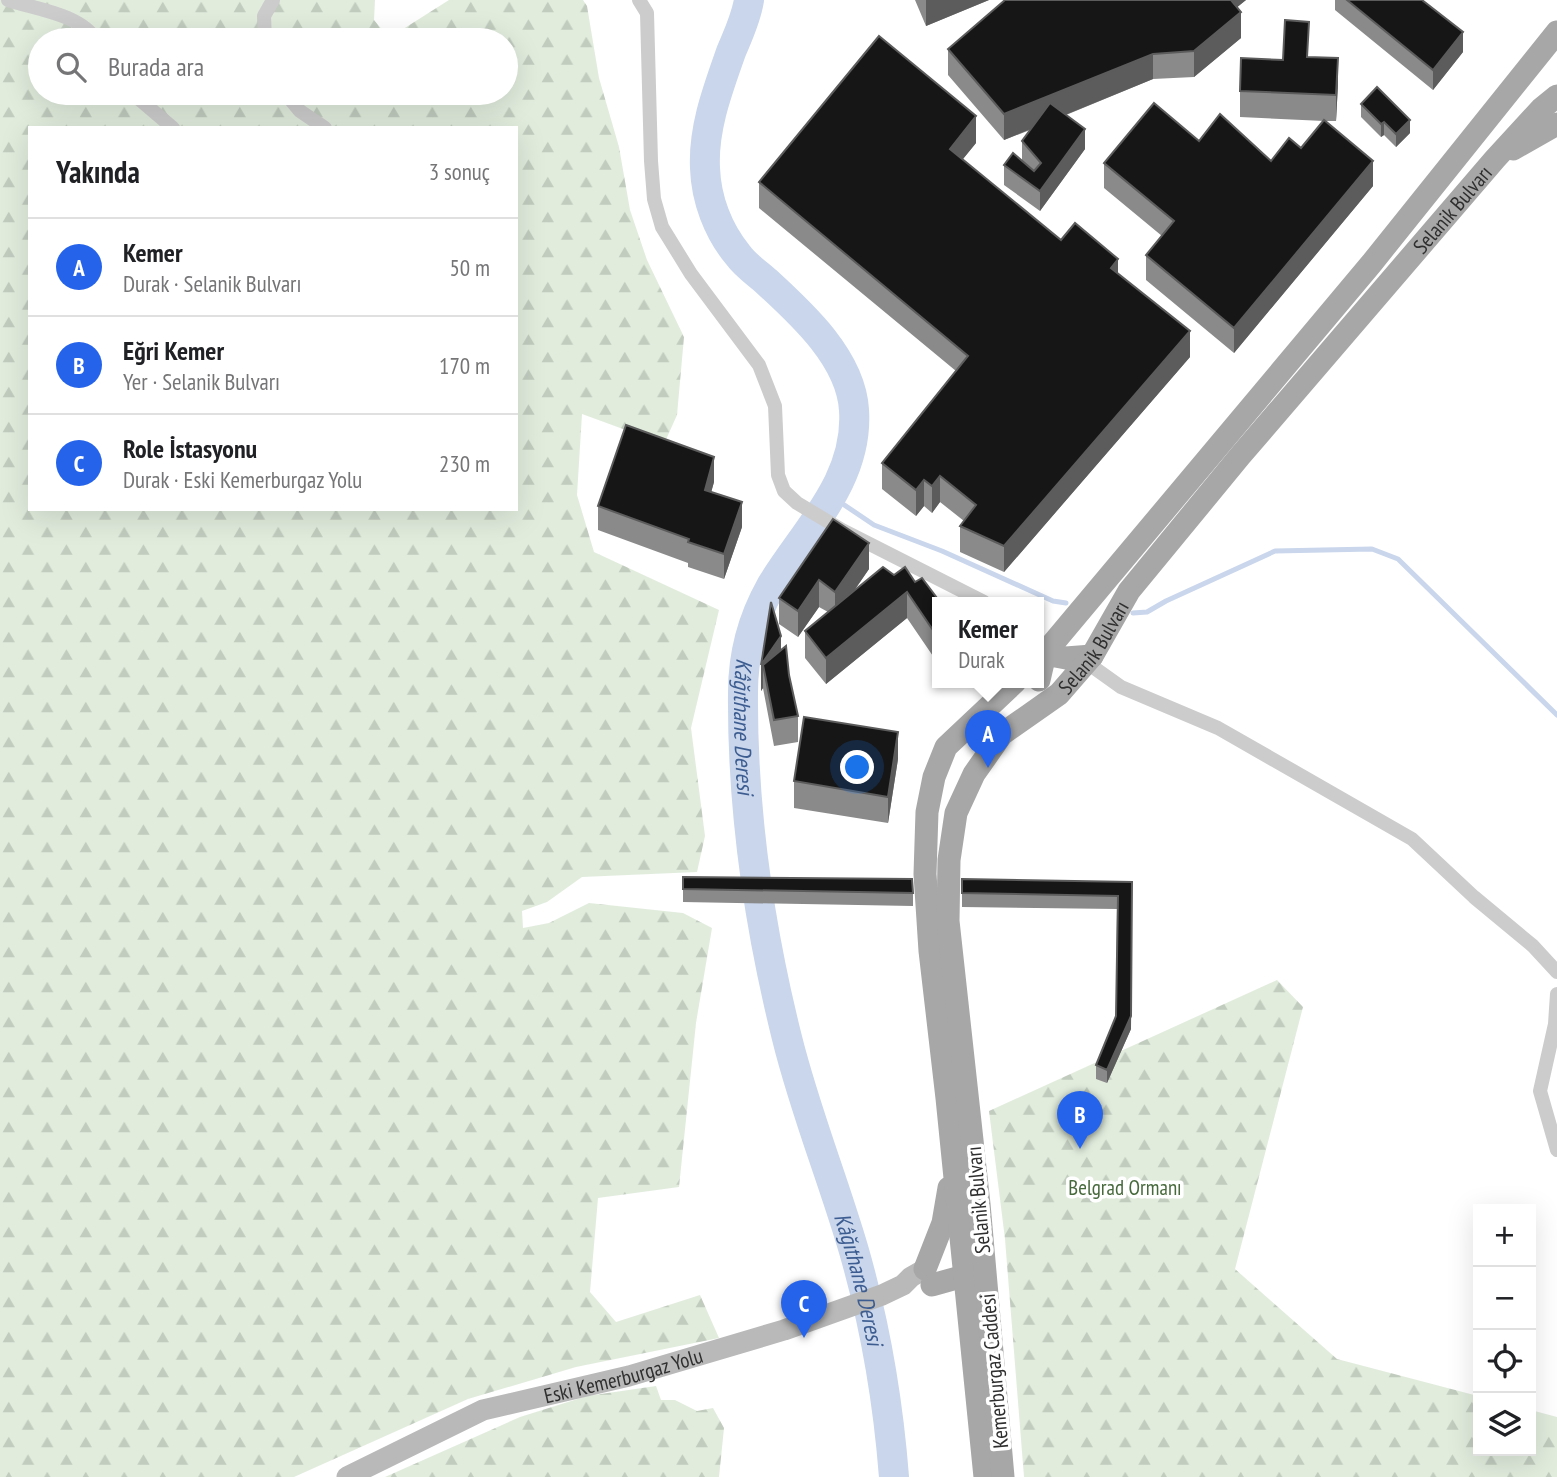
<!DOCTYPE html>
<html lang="tr">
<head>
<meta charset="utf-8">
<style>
  :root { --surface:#fff; --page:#f6f6f6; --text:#202124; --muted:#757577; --line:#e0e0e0; --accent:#2563eb }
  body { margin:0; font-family:"PT Sans Narrow",sans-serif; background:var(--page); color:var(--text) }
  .controls { position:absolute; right:21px; bottom:21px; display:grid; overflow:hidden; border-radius:0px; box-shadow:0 7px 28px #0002 }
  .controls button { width:63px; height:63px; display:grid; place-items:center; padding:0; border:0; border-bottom:2px solid var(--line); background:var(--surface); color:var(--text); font:35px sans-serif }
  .you { position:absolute; left:858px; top:768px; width:24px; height:24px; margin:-18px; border:5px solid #fff; border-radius:50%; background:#1a73e8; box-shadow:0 0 0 10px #1a73e833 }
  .badge { display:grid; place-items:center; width:46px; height:46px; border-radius:50%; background:var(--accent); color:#fff; font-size:23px; font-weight:700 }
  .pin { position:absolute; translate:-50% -58px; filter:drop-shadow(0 2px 4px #0008) }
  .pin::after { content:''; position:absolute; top:37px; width:24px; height:21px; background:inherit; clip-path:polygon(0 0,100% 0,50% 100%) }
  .popup { position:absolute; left:932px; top:597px; width:112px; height:91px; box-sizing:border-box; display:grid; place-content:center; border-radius:0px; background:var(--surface); filter:drop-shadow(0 2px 5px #0005); font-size:23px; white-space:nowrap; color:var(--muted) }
  .popup b { font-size:26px; color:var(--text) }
  .popup::after { content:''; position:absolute; left:50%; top:100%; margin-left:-14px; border:14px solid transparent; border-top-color:var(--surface) }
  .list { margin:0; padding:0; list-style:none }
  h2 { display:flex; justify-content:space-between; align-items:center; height:91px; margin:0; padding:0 28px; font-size:30px }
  h2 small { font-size:23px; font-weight:400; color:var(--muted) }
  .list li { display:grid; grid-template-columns:46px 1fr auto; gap:21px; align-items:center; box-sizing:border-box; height:98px; padding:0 28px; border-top:2px solid var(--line) }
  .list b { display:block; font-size:26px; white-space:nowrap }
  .list p { margin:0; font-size:23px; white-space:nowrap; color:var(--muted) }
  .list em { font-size:23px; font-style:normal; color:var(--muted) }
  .icon { flex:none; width:38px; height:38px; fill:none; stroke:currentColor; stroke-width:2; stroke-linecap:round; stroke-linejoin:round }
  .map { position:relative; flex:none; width:1557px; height:1477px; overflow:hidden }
  .search { position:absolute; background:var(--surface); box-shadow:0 7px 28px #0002; left:28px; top:28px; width:490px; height:77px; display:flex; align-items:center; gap:18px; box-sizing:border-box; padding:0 24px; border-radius:38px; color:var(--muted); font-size:26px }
  .panel { position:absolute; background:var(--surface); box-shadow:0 7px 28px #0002; left:28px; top:126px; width:490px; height:385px; border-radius:0px }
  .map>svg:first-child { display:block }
  .forest { fill:url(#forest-firs); fill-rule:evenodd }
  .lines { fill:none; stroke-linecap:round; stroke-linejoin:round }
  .stream { stroke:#c9d6ec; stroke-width:5 }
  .river { stroke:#c9d6ec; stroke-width:30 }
  .street { stroke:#ccc; stroke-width:14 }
  .secondary { stroke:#b9b9b9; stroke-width:21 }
  .primary { stroke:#a7a7a7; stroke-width:23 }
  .wall { fill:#8a8a8a }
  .shaded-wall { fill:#5c5c5c }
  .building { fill:#161616; stroke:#5c5c5c; stroke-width:2 }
  .labels { text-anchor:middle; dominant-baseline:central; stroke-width:7; stroke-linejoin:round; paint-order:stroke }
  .street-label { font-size:21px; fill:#2f2f2f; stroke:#fff }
  .park-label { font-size:21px; fill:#476a3c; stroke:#fff }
  .water-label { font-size:23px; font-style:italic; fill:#3d5d91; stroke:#fff }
</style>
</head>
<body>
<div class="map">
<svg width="1557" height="1477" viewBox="0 0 1557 1477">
  <defs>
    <pattern id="forest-firs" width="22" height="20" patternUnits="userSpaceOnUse" patternTransform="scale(1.75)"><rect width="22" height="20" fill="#e1ecdd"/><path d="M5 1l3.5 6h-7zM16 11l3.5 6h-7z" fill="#c1cbbe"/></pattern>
  </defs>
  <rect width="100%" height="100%" fill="#fff"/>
  <path class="forest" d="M0 0H375L374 20 389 38 449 0H583L587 6 599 78 619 147 630 210 647 260 684 337 677 415 664 444 582 414 577 495 594 552 719 610 691 728 705 836 697 872 582 877 547 902 522 911 523 928 549 923 589 903 683 913 712 928 696 1023 679 1187 598 1198 590 1292 616 1322 700 1295 719 1338 576 1367 468 1399 294 1477H0ZM40 40H506V93H40ZM30 128H516V509H30Z
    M1277 980 1303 1007 1235 1269 1337 1359 1478 1396V1451H1531V1410L1557 1417V1477H1024L1005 1239 989 1111Z
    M656 1386 661 1400H675L697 1411 713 1408 724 1428 719 1477H385L520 1417 587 1396Z"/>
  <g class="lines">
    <path class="stream" d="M831 496 874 525 942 551 1053 601 1066 603
      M1133 613 1147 612 1166 601 1275 551 1372 549 1398 559 1557 715"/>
    <path class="river" id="s1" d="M749 0C746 19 738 35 731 52 718 89 703 128 705 168 706 199 718 231 738 255 746 266 757 273 767 282 803 315 851 359 854 410 859 481 804 531 771 586 753 618 743 655 743 692 742 808 759 926 787 1038 805 1111 833 1179 854 1251 875 1324 888 1400 894 1477"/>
    <path class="street" d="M8 0C35 9 80 14 96 40
      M639 0 647 13 651 161 654 199 662 227 691 274 759 365 775 406 778 475 784 491 797 503 842 530 984 602
      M265 40 264 16 273 0
      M132 93 173 128
      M285 93 300 111 325 128
      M1086 662 1121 687 1218 728 1412 839 1474 897 1533 946 1557 972
      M1557 994 1555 1024 1540 1091 1557 1150"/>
    <path class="secondary" id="s2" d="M347 1477 483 1410 629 1376 784 1330 882 1295 903 1285 911 1277 925 1269"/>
    <g class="primary">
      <path d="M1513 149 1557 124"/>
      <path d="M1039 660 1371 264 1557 32"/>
      <path d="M1039 680 1045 654 1066 658 1092 656"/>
      <path d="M925 1269 943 1223 949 1188"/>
      <path d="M932 1285 957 1278 978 1269"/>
      <path d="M985 1477 947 1098 930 951 925 874 927 812 934 777 946 747 1015 682"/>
      <path id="s3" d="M1003 1477 979 1204 948 921 949 860 956 813 974 774 1002 734 1059 694 1092 656 1129 591 1240 456 1495 159 1541 109 1557 96"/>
    </g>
  </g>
  <path class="wall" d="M915 0H989L926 26Z
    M1005 0H1246L1237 7 1241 38 1194 77 1153 79 1066 115 1085 149 1040 211 1004 185V165L1022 161V141L1030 130 1004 140 948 75V49Z
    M1335 0H1422L1463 52 1433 90 1335 10Z
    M1309 57 1338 84 1336 121H1326L1373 186 1234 353 1146 280V255L1162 236 1104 188V163L1199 141 1271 161 1301 148 1324 121 1240 117V91L1283 60Z
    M1361 104 1410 133 1396 147 1384 135 1381 137 1361 117Z
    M976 143 962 160 1061 240 1118 274 1190 357 1004 572 960 552V526L964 521 940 502 932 513 924 506 916 516 882 489V463L956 371 759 208V182Z
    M714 482 711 492 742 527 724 579 688 567V563L598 530V506Z
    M833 519 869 569 854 591 894 575 915 582 937 602V662L907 618 826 684 805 658V631L828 612 819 607 798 637 779 624V598Z
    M781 651 789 675 798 716V742L774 746 763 688 761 691V665Z
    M898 759 888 823 794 808V781Z
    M683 877 913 893V906L683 902Z
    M962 879 1132 882 1131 1029 1107 1083 1096 1079V1065L1116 1016 1117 909 962 907Z"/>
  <path class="shaded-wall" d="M926 0H989L926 26Z
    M1224 0H1246L1224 18Z
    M1241 12V38L1194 77V51Z
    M1463 32V52L1433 90V70Z
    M1153 54V79L1004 140V114Z
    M1338 58V84L1336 121V95Z
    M976 116V143L950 175V149Z
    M1410 120V133L1396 147V134Z
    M1384 122V135L1381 137V124Z
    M1085 129V149L1040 211V191Z
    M1373 161V186L1234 353V328Z
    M1118 259V285L1111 268Z
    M1190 331V357L1004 572V546Z
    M714 457V482L705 515V490Z
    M940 476V502L932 513V486Z
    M924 480V506L916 516V490Z
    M742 502V527L724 579V554Z
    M869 543V569L835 618V592Z
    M819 580V607L798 637V611Z
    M907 592V618L826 684V658Z
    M781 636V662L763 665V688L761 691V665Z
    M898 732V759L888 823V797Z
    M1132 882 1131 1029 1107 1083V1070L1131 1016Z"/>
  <path class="building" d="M1005 0H1231L1241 12 1194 51 1153 54 1004 114 948 49Z
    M1347 0H1422L1463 32 1433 70Z
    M1285 20 1309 22 1307 57 1338 58 1336 95 1240 91 1241 58 1283 60Z
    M879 36 976 116 950 149 1061 240 1075 223 1118 259 1111 268 1190 331 1004 546 960 526 976 505 940 476 932 486 924 480 916 490 882 463 968 356 759 182Z
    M1377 87 1410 120 1396 134 1384 122 1381 124 1361 104Z
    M1050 103 1085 129 1040 191 1004 165 1013 153 1034 171 1041 163 1022 141Z
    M1154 103 1199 141 1220 114 1271 161 1289 138 1301 148 1324 120 1373 161 1234 328 1146 255 1174 221 1104 163Z
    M626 425 714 457 705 490 742 502 724 554 688 542 689 539 598 506Z
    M833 519 869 543 835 592 819 580 798 611 779 598Z
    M883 567 894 575 905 567 915 582 922 578 940 602H937V636L907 592 826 658 805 631Z
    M771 602 781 636 761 665Z
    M786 646 789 675 798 716 774 720 763 665Z
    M804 717 898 732 888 797 794 781Z
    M683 877 912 879 913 893 683 889Z
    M962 879 1132 882 1131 1016 1107 1070 1096 1065 1116 1016 1118 896 962 893Z"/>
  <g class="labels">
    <g class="street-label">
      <text stroke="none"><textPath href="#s3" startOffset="1454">Selanik Bulvarı</textPath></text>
      <text stroke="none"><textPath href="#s3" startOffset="887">Selanik Bulvarı</textPath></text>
      <text transform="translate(978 1200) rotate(-95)">Selanik Bulvarı</text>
      <text transform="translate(994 1371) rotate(-95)">Kemerburgaz Caddesi</text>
      <text stroke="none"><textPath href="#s2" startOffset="296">Eski Kemerburgaz Yolu</textPath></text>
    </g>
    <g class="park-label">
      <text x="1125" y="1187">Belgrad Ormanı</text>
    </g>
    <g class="water-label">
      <text stroke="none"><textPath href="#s1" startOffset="812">Kâğıthane Deresi</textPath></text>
      <text stroke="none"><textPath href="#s1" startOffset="1379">Kâğıthane Deresi</textPath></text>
    </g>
  </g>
</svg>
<div class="controls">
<button>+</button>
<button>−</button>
<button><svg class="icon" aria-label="locate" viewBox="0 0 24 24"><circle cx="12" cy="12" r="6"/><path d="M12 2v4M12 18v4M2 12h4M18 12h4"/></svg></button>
<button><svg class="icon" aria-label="layers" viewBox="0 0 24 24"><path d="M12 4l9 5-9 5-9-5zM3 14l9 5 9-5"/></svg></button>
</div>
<div class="you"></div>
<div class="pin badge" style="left:988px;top:768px">A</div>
<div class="popup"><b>Kemer</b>Durak</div>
<div class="pin badge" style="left:1080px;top:1149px">B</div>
<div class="pin badge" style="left:804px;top:1338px">C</div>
<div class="search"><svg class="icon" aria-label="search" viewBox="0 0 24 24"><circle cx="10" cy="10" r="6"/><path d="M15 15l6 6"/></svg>Burada ara</div>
<section class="panel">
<h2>Yakında<small>3 sonuç</small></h2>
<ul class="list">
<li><span class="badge">A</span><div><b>Kemer</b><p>Durak · Selanik Bulvarı</p></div><em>50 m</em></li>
<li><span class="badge">B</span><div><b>Eğri Kemer</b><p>Yer · Selanik Bulvarı</p></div><em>170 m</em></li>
<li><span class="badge">C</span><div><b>Role İstasyonu</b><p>Durak · Eski Kemerburgaz Yolu</p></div><em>230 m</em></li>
</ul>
</section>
</div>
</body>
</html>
